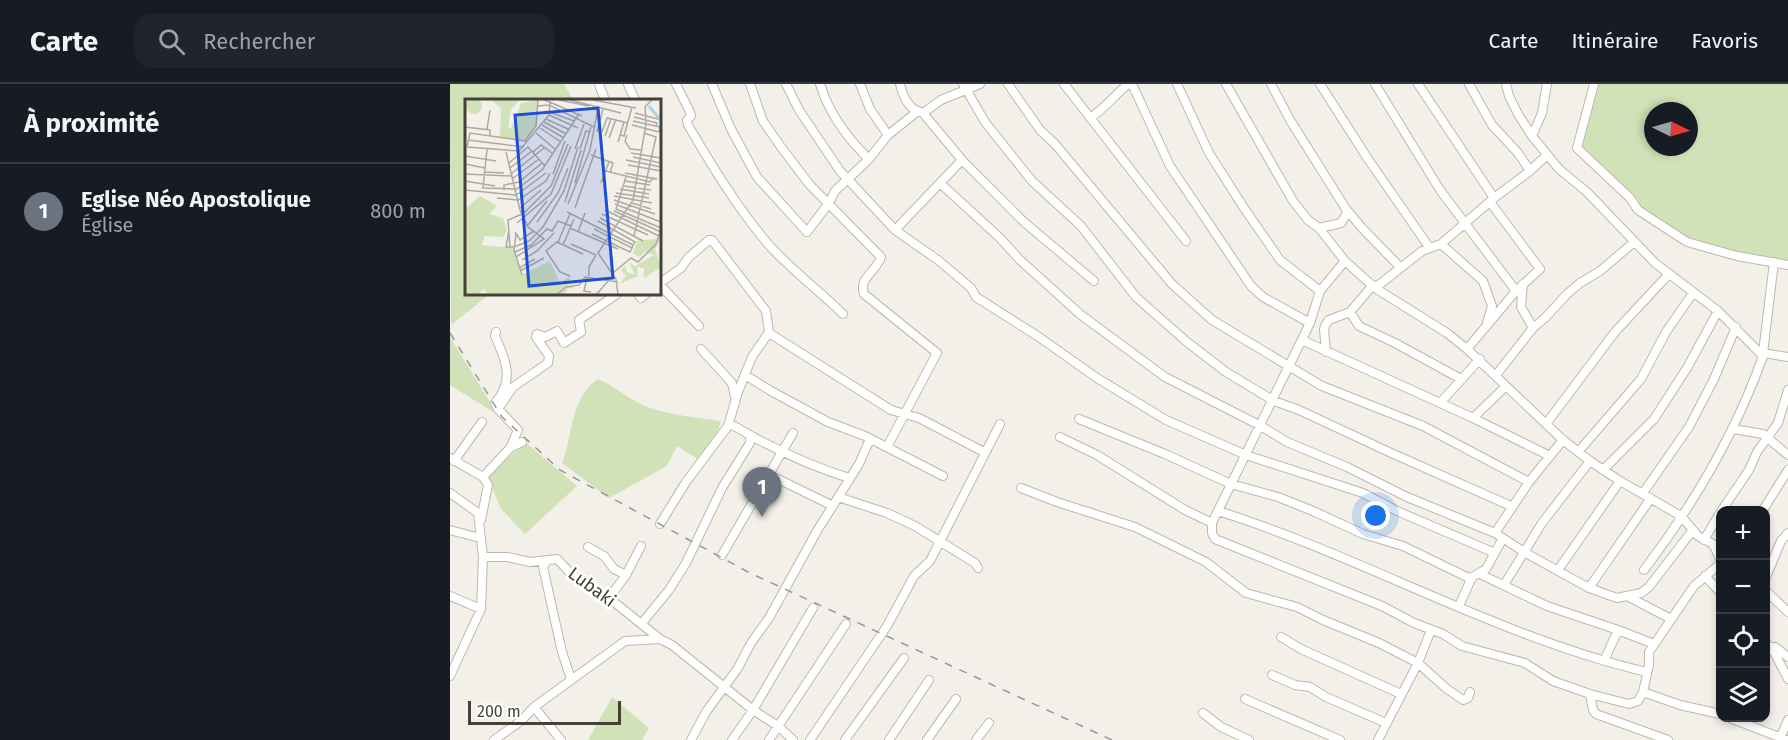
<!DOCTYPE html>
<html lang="fr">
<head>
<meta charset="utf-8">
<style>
  :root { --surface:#171b24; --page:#20242c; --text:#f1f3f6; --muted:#9ea1a6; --line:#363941; --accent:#d93025 }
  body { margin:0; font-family:"Fira Sans",sans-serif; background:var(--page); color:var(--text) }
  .controls { position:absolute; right:18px; bottom:18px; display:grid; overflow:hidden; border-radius:12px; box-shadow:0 3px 9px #0003 }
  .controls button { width:54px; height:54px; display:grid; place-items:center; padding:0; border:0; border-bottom:2px solid var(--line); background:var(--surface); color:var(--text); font:30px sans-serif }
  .compass { position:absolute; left:1194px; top:18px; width:54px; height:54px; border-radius:50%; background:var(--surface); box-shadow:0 3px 9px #0003; rotate:95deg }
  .scale { position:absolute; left:18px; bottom:15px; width:153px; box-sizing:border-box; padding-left:6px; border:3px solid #464039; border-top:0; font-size:16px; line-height:21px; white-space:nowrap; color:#464039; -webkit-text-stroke:4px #fff; paint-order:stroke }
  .you { position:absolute; left:926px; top:432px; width:21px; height:21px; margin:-15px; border:4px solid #fff; border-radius:50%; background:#1a73e8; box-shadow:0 0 0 9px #1a73e833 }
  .badge { display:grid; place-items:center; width:39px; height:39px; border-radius:50%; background:var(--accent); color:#fff; font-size:20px; font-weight:700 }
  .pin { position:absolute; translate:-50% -50px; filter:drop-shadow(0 2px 3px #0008) }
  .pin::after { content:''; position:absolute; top:32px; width:21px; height:18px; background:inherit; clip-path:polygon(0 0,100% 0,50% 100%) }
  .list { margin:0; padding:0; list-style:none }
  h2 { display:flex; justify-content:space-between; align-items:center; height:78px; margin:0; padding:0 24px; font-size:26px }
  h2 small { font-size:20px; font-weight:400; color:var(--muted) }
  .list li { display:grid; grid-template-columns:39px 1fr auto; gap:18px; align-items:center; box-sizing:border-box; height:96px; padding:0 24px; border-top:2px solid var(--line) }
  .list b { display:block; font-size:22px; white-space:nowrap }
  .list p { margin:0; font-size:20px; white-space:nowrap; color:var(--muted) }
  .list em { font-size:20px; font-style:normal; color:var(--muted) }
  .icon { flex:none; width:33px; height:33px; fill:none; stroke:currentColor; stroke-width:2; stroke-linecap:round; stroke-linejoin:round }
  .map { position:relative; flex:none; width:1338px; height:656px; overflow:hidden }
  header { display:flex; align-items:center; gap:36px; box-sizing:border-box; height:84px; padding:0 30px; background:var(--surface); border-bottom:2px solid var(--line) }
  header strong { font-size:28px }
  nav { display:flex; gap:33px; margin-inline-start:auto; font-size:21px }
  .search { width:420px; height:54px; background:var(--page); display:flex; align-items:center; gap:15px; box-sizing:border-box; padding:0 21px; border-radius:18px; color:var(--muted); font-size:22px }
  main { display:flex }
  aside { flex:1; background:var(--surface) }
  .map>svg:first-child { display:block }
  .green { fill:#d1e2b8; fill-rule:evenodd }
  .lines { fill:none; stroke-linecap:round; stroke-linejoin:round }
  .minor-casing { stroke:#beb7ad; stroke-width:10 }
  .minor { stroke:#fff; stroke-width:8 }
  .rail { stroke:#979797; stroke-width:1.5; stroke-dasharray:8 8; stroke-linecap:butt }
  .labels { text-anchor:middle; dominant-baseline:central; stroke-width:6; stroke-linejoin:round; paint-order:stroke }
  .street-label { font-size:18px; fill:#464039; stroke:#fff }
  .inset-river { fill:none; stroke:#aed3e8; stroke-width:3 }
  .inset-road { fill:none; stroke:#aeaaa3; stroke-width:1.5 }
  .view { fill:#1d4ed8; fill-opacity:0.15; stroke:#1d4ed8; stroke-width:3 }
  .inset-edge { fill:none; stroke:#464039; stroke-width:3 }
</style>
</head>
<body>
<header>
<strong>Carte</strong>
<div class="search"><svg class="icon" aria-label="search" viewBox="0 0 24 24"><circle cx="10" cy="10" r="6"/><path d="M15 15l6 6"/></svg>Rechercher</div>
<nav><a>Carte</a><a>Itinéraire</a><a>Favoris</a></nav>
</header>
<main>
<aside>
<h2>À proximité<small></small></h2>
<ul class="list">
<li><span class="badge" style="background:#6b7280">1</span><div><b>Eglise Néo Apostolique</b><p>Église</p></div><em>800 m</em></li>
</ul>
</aside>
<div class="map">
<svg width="1338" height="656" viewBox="0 0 1338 656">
  <rect width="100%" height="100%" fill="#f3f0ea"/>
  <path class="green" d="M0 0H114L123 16H16V210H40L1 241Z
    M1143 0H1338V179L1248 161 1214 143 1181 117 1127 63ZM1203 27H1239V63H1203Z
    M0 253 48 331 0 301Z
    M148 295C164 302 177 314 193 321 211 330 250 334 271 337L267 349 248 375 227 362 217 382 159 414 112 379C123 351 120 314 148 295Z
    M75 358 127 402 75 450 51 425 38 393Z
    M162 613 199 644 192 656H138Z"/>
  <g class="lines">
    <defs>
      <path id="minor" d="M149 0 155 16
        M178 0 185 16
        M226 0 240 28 241 32 237 36 238 41C262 82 287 123 318 160 341 186 369 206 393 230
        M262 0 281 45 307 93 357 148 379 119 385 107 419 75 438 51 468 27 473 29 491 16 530 0
        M300 0 313 37 331 63 359 100 431 173C427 187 408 194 414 210L487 269 437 363
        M336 0 349 26 390 87 445 146 488 176 521 204 526 213 589 253 647 294 716 336 796 371 913 409 947 427 1045 469
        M370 0C379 29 397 54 419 75
        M410 0 420 25 438 51
        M450 0C452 10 458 24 468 27
        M513 0 535 38 582 97 631 142 686 213 737 258 776 288 824 317 849 326 939 368 1061 422
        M558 0 590 46 605 60 722 200 762 236 872 302 973 342 1079 398
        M614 0 736 157
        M682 0 720 82 801 202 813 213 860 239
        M727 0 759 69 794 124 830 176 870 207
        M776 0 843 117 858 136 869 144 895 177 925 204 997 249 1017 265 1113 356 1140 377 1170 397 1231 432 1248 452 1263 460 1270 475
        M821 0 840 36 896 125 913 145 950 183
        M870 0 918 75 979 163
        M925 0 990 106 1066 207
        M968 0 1044 114
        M1056 0 1059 12 1068 30 1082 52 1109 85 1137 108 1205 179 1268 227 1313 272
        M1144 0 1127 64 1180 114 1188 126 1237 158 1287 172 1338 181
        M473 29 512 76 574 138 644 197
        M640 34C654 25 665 11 678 0
        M1082 52 1092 29 1097 0
        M1080 87 1097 71
        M490 99 550 154 570 176 631 231 715 293 811 342 837 358 897 383 957 413 1045 449 1074 468 1139 504 1167 514 1191 509 1199 503 1242 447
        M869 144 891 139 897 129 896 125
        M445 146 512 76
        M991 160 1033 197 1042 222 1037 239
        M210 199 231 184 238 174 259 156H262L316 227 319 248 302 273 288 308 278 342 236 398 210 440
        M1073 200 1071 223 1083 244
        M210 201 249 242
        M925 204 972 167 991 160 1044 114 1080 87 1068 69 1042 41 1019 0
        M188 210 191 214 196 210
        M900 228 909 242 945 259 1011 295
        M46 248 45 252C56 276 65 297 45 319L48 325 68 346 61 362
        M319 249 441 326 469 334 534 368
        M852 256 1023 334 1100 372
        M251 265 282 299 285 313
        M1017 265 1066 207 1090 185 1040 118
        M876 268 874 245 876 240 879 236 900 228 923 201
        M1313 269 1324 178
        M1313 272V269L1338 273
        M295 291 321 307 378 338 415 352 493 392
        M1046 291 1083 244 1096 233 1117 210 1130 199 1150 187 1183 159
        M990 319 1030 275
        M48 325 63 303 98 279 99 272 86 253 87 250 95 253 107 247 114 259 131 248 129 236 167 210
        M1023 334 1056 302
        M629 335 715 370 781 400 828 413 863 427 913 450 953 462 1021 495
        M279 339C317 362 358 381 399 394
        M1096 340 1165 248 1218 191
        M1283 345 1313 350 1338 371
        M610 353 647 371 735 426 762 439V449L765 455 932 522 964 539 993 550 1012 562 1075 579 1103 597 1140 610 1179 620 1188 617 1193 608 1199 581V568L1244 502 1270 480
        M1129 367 1191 295 1216 248 1243 209
        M0 374 33 393 38 401 31 436
        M4 377 32 338
        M1153 386 1204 335 1237 284 1268 227
        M320 391 383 422
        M33 393 61 363 72 358
        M571 404 607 418 685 443 756 478 796 509 847 523 873 536 929 559 968 579 997 605 1013 616 1018 614 1020 608
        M0 409 28 429 33 473 31 525 0 592
        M1193 409 1239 343 1264 295 1286 243
        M388 413 437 429 465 442 525 479 528 484
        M1272 426 1299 386 1307 368 1328 339 1338 306
        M1313 426 1338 386
        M768 427C914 473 1048 553 1197 588
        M762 439 860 239 870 207 895 177
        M0 446 30 454
        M1045 449 1079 398 1113 356
        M1254 456 1270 429
        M138 463 154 472 164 485 176 491
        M272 471 343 349
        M33 473H57L80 478 107 475 128 497 159 514 210 555
        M97 477 93 483 112 568 121 595
        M1108 486 1170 397
        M1194 486C1244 420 1285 351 1313 272
        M1030 490 1097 522 1168 546 1154 577
        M1255 492 1270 508
        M1316 493 1331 457 1338 449
        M1054 501 1092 439 1140 377
        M1139 504 1201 414
        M1316 507 1338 528
        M0 512 31 525
        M1179 513 1221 535
        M159 514 176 491 191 462
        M1009 522 1022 493 1036 485 1053 454
        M192 539 219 506 236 479 272 404 300 359V351
        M1168 546 1204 560
        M831 553 851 565 951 610
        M1316 559 1324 568 1338 595
        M1320 564 1325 563 1338 573
        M822 591 845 601 860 603 876 613 936 639
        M1193 608 1230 621 1270 630
        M1140 610 1143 626 1146 630 1218 656
        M795 615 890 656
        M84 623 111 656
        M753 629 771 643 799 656
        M1280 634 1337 656
        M1331 652 1338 636
        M44 656 71 637 84 623 175 557 210 555 222 561 303 626 328 642 343 656
        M241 656 256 628 288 584 301 559 319 534 367 447 409 380 420 355
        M282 656 303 626 363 524
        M319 656 396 540
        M360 656 437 542 464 492 480 477 550 340
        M395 656 454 574
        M439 656 479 596
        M477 656 506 615
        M526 656 539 639
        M928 656 968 579 981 546"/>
    </defs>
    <use href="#minor" class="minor-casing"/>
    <use href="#minor" class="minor"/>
    <path class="rail" d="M0 249 52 333 110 386 300 489 662 656"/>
  </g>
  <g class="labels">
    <g class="street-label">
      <text transform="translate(142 503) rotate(36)">Lubaki</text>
    </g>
  </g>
  <g transform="translate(15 15)">
    <rect width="196" height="196" fill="#f3f0ea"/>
    <path d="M1 7a8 8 0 1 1 16 0a8 8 0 1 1-16 0ZM26 1H54L46 11 43 29 46 30 56 4 73 1 71 26 60 42 35 38 36 9ZM15 97 32 107 24 115 38 119 42 131 38 138 20 137 17 146 48 149 56 176 85 162 95 184 106 177 102 185 111 190 103 189 99 196H22L19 190 12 196H0V110ZM196 139 190 150 196 168 179 179V170L172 167 173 177 154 185 161 177 156 171 160 167 162 173 170 176 164 163 170 167 189 156 180 153 174 158 168 154 172 142Z" fill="#d1e2b8"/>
    <path class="inset-river" d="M184 7 196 22"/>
    <path class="inset-road" d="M80 1 117 17M94 1 124 7M105 1 156 14M128 1 171 9M73 7 84 6 129 28M84 13 109 22M170 14 193 20M84 16 113 29M169 18 192 24 191 27M81 20 103 30M168 22 195 28 194 33M79 23 101 35M77 26 99 39M167 26 194 33M0 28 25 31V38M75 29 96 43M22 30 25 11M132 33 138 10M137 33 142 19 163 24M71 34 90 50M155 36 159 37 167 8M162 36 160 42 165 50 176 51M140 37 146 20M144 39 151 20M3 41 59 48M153 43 159 23M2 48 5 34 60 42 71 27 73 1M2 48 54 52 84 16 85 2M22 50 18 89 52 90 77 71 114 15M110 50 119 25M115 50 121 32 125 33M41 53 55 111 63 128 79 140 51 158M68 53 76 46 87 54M166 54 196 59M126 56 148 64 145 74M0 57 31 62M168 58 196 64M161 61 196 68M44 64 63 48 80 67M0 65 20 69M163 66 196 72M45 69 67 52M141 72 185 83 188 79M20 73 39 74M160 74 192 80M0 75 47 77M46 75 79 49M88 75 100 42M161 78 151 110 196 129M47 80 74 60M0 82 30 87M160 82 185 86M110 84 126 28M136 84 144 63M159 87 186 91M155 90 184 95M0 91 50 96M39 91V86L54 83 77 64M151 94 184 99M50 97 81 74M149 97 187 104M32 99 52 101M149 101 190 115M52 102 81 82 85 74M100 103 116 51M167 104 186 110M103 105 125 51 133 9M150 105 196 123M110 109 131 50M54 110 76 91M140 111 194 137M149 112 196 133M102 113 168 146M137 115 183 136M57 116 86 87 103 45M135 119 178 142M133 122 170 143 168 146M72 123 93 94 103 69M52 124 86 95 106 47M63 126 82 102M105 129 153 150M129 130 167 149 168 146M44 131 41 148H49L64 142 78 128 99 92 113 48M50 133 55 141 69 132M113 133 120 114M51 135 49 151 57 176M127 135 165 153 167 149M169 137 191 38 179 34M93 143 105 115M106 145 131 156M98 146 109 120M45 149 43 121 57 115M50 153 66 146 82 130 87 132 93 122 106 127M57 161 72 152 89 134M54 169 70 160M55 172 79 159M148 174 166 159 173 163 191 145 196 130M105 177 95 173 81 152 92 143 118 155M124 177V168L131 156M122 178 119 192 126 193M91 196 101 188 114 186 120 178 153 183M131 196 143 182M153 196 151 180 133 154 168 101 181 25 180 8 187 1"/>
    <path class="view" d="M133 9 148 179 64 187 50 16Z"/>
    <rect width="196" height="196" class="inset-edge"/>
  </g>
</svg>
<div class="controls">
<button>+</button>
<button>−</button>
<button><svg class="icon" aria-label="locate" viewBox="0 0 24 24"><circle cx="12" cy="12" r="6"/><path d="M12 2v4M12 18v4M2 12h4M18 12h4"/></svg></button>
<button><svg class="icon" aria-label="layers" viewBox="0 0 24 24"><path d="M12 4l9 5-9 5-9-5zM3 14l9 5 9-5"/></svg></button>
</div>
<svg class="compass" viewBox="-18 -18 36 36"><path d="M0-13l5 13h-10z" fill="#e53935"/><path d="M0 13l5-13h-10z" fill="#9ea1a6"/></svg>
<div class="scale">200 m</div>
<div class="you"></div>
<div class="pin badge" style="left:312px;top:433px;background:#6b7280">1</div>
</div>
</main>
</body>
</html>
